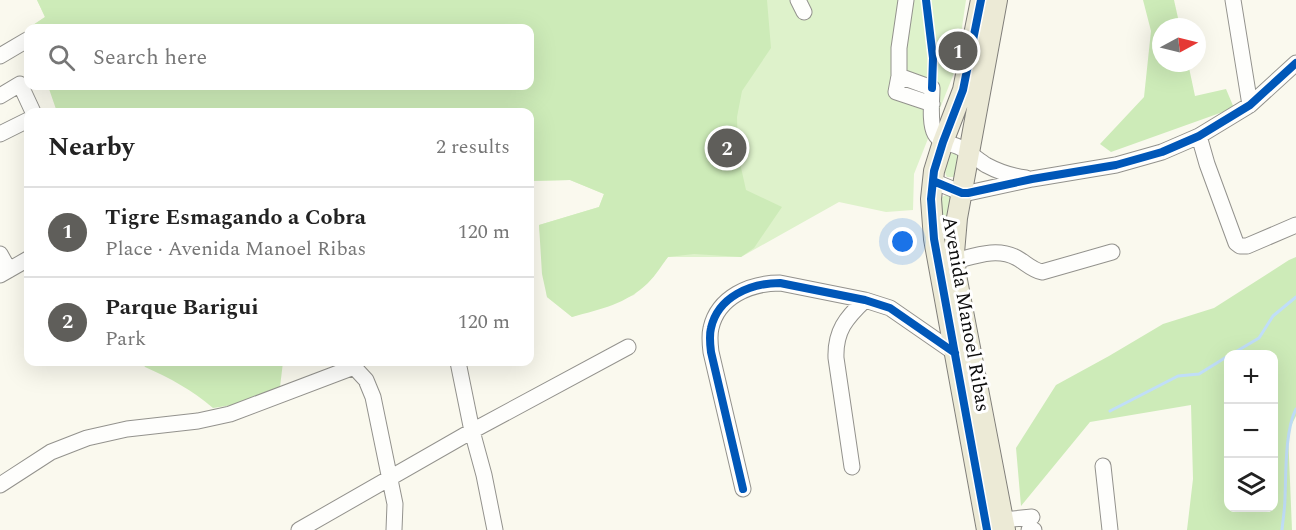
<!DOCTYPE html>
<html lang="en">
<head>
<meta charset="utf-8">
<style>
  :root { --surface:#fff; --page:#f2f2f2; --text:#222; --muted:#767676; --line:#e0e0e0; --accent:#5f5e5a }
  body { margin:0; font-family:Spectral,serif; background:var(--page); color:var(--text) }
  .controls { position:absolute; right:18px; bottom:18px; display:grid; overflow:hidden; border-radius:12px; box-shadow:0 6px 24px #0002 }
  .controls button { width:54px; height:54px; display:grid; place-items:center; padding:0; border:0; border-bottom:2px solid var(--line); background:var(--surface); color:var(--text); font:30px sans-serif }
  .compass { position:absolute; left:1152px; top:18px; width:54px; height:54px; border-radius:50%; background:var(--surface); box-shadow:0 6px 24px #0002; rotate:83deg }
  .you { position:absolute; left:903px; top:242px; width:21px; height:21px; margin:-15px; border:4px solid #fff; border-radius:50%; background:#1a73e8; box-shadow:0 0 0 9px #1a73e833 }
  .badge { display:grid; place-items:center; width:39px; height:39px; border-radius:50%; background:var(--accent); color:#fff; font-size:20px; font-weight:700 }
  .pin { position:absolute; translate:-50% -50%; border:3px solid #fff; box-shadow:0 2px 6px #0006 }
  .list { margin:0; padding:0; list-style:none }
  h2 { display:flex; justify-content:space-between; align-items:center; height:78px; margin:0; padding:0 24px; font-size:26px }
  h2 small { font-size:20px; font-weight:400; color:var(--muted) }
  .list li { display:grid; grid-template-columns:39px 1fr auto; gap:18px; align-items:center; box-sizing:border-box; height:90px; padding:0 24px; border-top:2px solid var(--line) }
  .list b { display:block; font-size:22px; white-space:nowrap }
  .list p { margin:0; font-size:20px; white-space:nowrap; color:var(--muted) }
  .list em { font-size:20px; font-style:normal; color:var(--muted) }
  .icon { flex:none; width:33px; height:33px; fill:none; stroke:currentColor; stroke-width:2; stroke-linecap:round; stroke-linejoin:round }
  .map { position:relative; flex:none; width:1296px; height:530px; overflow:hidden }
  .search { position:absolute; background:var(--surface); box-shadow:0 6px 24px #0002; left:24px; top:24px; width:510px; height:66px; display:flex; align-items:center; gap:15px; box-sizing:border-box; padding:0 21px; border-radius:12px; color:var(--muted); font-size:22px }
  .panel { position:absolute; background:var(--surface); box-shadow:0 6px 24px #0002; left:24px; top:108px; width:510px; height:258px; border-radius:12px }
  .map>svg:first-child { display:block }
  .green { fill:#def2cb }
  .forest { fill:#cdebb8; fill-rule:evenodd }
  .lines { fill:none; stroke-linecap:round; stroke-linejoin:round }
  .stream { stroke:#c0def8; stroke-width:3 }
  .minor-casing { stroke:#93928d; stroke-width:17 }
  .major-casing { stroke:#807f7a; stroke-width:22 }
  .minor { stroke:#fefefc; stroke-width:15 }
  .major { stroke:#ecead6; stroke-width:20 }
  .cycleway-casing { stroke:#fff; stroke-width:11 }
  .cycleway { stroke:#0057b8; stroke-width:8 }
  .labels { text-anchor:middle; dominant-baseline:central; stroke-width:6; stroke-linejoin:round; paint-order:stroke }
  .street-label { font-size:20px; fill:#0b0b0b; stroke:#fff }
</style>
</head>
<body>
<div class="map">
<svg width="1296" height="530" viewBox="0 0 1296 530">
  <rect width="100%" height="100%" fill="#faf9ee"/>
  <path class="green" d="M37 0H966L956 68 914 174 913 210 886 212 839 202 741 257H668L634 295 572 317 547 297 539 225 599 207 604 194 570 180 530 181V28H31L30 27 45 17Z
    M950 150 960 155 955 177H947C942 168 944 159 950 150Z
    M946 195 952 197 949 232 942 256 940 198Z"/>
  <path class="forest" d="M37 0H767L771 48 742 91 737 117 738 154 746 190 782 207 754 248 741 257 694 254 668 257C662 265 656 275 648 283 626 304 601 309 572 317L547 297 542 274 539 225 599 207 604 194 570 180 530 181V112H57L48 86H530V28H30V27L45 17Z
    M1143 0H1174L1180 27H1161V63H1188L1195 96 1226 89 1234 108 1111 152 1100 144 1144 97 1151 31Z
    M1296 257V416L1288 432 1292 530H1187L1193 479 1191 405 1090 422 1021 506 1016 448 1056 385 1109 356 1163 324 1214 308 1289 260ZM1228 354H1274V508H1228Z
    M142 362H283L280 387 239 404 213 408C192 390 170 378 145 367Z"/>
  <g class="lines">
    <path class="stream" d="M1232 354 1259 338 1273 316 1296 297
      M1110 411 1178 376 1199 374 1228 356
      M1282 530C1283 519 1285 508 1285 497 1286 473 1285 430 1296 409"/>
    <defs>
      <path id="minor" d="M798 0 804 12
        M906 0 899 48V76L896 92 932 104
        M1233 0 1250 105
        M0 56 27 40
        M899 76 932 88C932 100 929 123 935 134 940 143 950 143 959 147 969 152 977 159 986 165 999 172 1011 176 1026 178
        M0 96 20 84 33 112
        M0 134 28 120
        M1199 136 1207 164 1236 243 1240 246H1247L1296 225
        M933 181 962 193H968L1032 179 1116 165 1162 152 1199 136 1250 105 1296 63
        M0 254 9 270
        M955 261C975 256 997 247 1017 258 1026 263 1032 270 1042 272L1112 252
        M0 275 28 259
        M353 362 354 367 366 380 373 397 395 504 394 530
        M458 362 472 431 484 475 495 530
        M1103 466 1110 530
        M852 467 836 358C835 331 846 318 865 300
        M0 485 51 452 87 438 127 429 198 421 230 414 354 367
        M743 489 711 352C710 344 709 336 711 328 718 297 750 283 780 283L865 300 890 308 955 353
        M1003 520 1032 517
        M299 530 472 431 628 347
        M1029 530H1034"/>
      <path id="major" d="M981 0 963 90 943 142 934 171 931 199 934 239 987 530
        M997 0 957 218 954 253 956 275 1005 530"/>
    </defs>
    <use href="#minor" class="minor-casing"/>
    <use href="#major" class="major-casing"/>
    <use href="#minor" class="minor"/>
    <use href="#major" class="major"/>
    <defs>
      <path id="cycleway" d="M926 0 933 58 932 88
        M981 0 963 90 943 142 934 171 931 199 934 239 987 530
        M933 181 962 193H968L1032 179 1116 165 1162 152 1199 136 1250 105 1296 63
        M743 489 711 352C710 344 709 336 711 328 718 297 750 283 780 283L865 300 890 308 955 353"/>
    </defs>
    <use href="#cycleway" class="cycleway-casing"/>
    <use href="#cycleway" class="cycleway"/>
  </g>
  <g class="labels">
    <g class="street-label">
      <text transform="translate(966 314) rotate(80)">Avenida Manoel Ribas</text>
    </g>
  </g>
</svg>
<div class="controls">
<button>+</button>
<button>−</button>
<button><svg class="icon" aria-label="layers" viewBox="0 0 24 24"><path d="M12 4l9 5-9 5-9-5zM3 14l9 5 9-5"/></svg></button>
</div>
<svg class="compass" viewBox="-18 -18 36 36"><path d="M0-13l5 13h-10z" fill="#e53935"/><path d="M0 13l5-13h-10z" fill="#767676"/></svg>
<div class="you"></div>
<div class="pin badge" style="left:958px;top:51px">1</div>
<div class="pin badge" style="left:727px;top:148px">2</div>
<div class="search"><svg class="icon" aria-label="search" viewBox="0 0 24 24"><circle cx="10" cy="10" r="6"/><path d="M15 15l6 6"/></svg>Search here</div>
<section class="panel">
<h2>Nearby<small>2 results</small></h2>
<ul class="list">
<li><span class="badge">1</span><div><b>Tigre Esmagando a Cobra</b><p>Place · Avenida Manoel Ribas</p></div><em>120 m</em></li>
<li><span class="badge">2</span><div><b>Parque Barigui</b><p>Park</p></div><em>120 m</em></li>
</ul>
</section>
</div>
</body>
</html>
